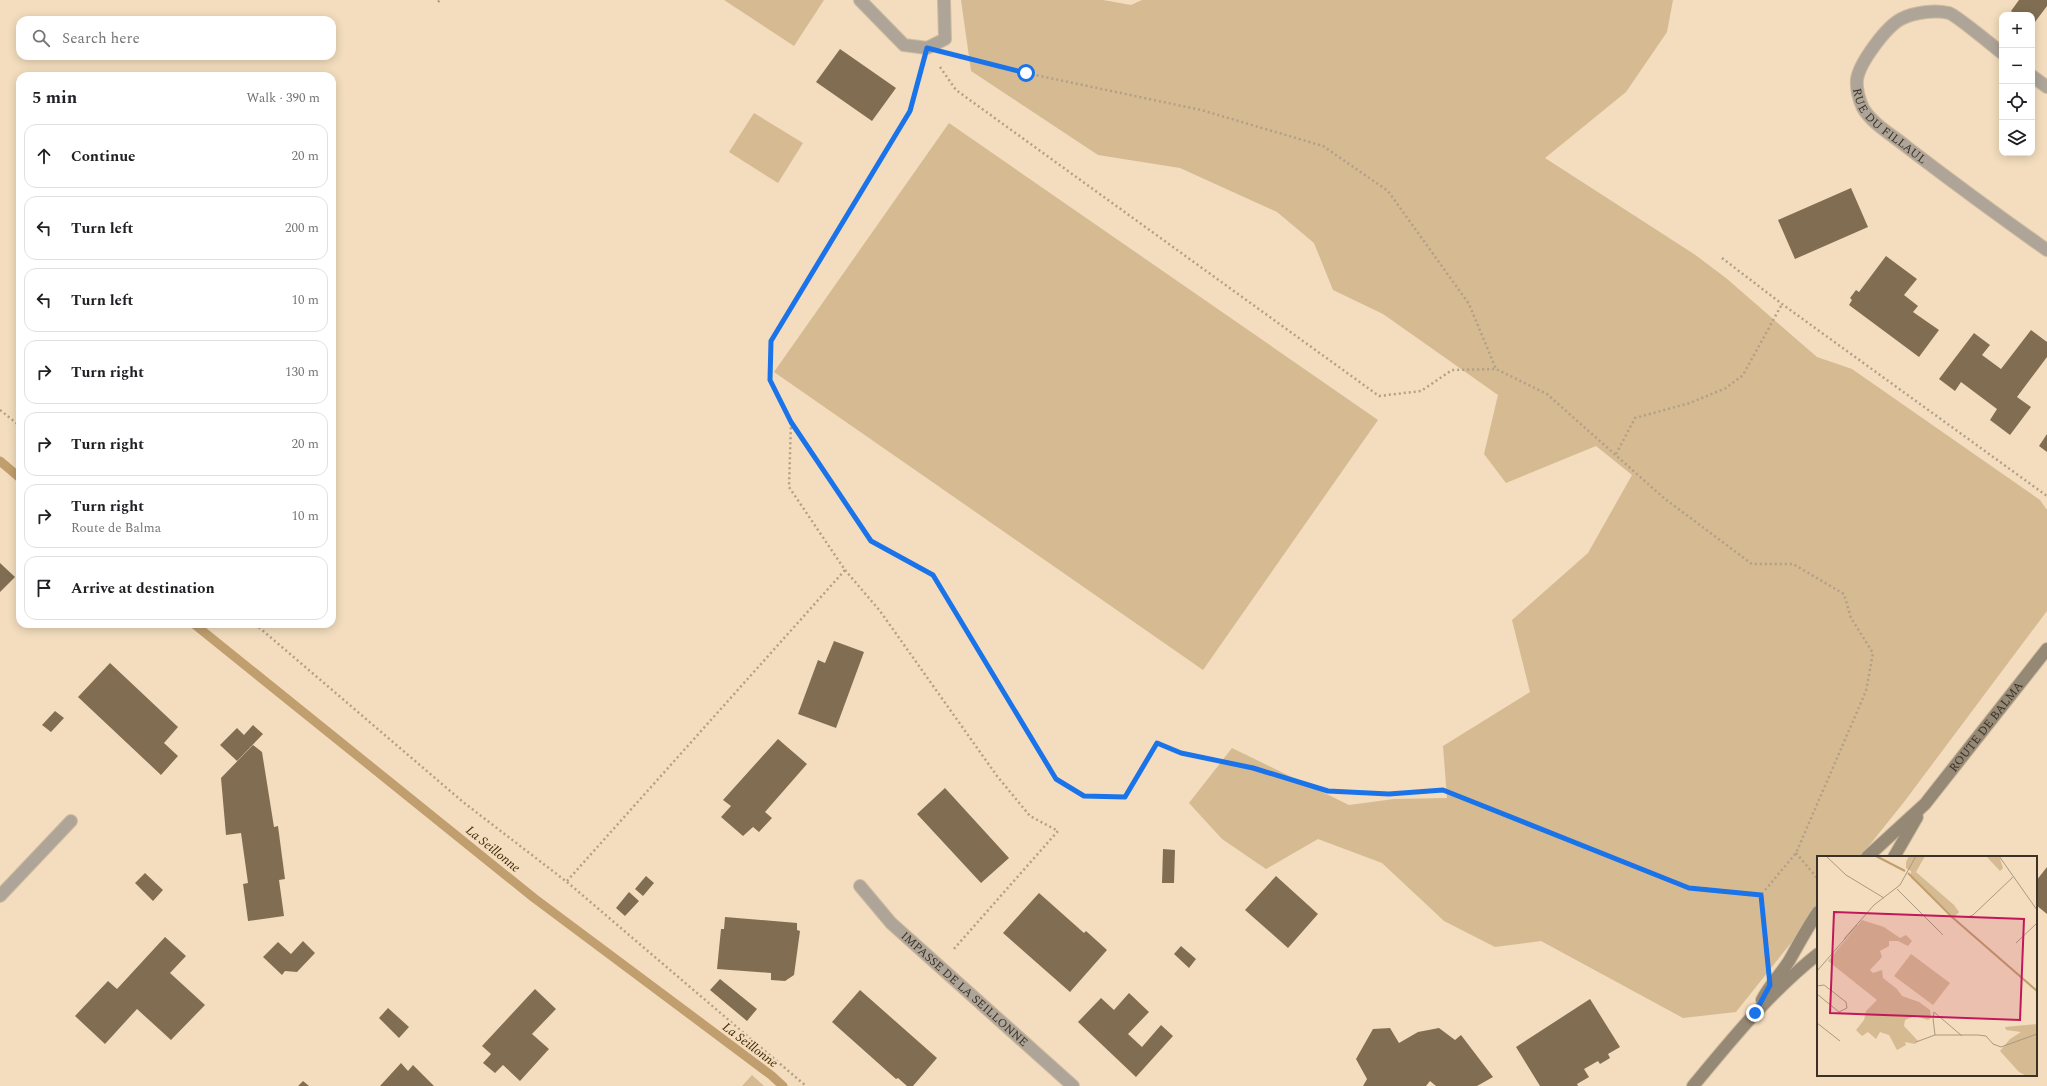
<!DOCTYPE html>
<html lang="en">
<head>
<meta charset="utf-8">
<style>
  :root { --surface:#fff; --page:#f6f6f6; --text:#202124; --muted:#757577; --line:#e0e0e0 }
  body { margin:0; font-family:Spectral,serif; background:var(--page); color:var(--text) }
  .controls { position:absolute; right:12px; top:12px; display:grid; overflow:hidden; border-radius:8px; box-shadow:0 2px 10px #0003 }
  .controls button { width:36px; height:36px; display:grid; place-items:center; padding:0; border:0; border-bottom:1px solid var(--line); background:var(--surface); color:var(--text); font:20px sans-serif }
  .stop { position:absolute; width:12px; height:12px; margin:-9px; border:3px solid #1a73e8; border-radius:50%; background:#fff }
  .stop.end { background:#1a73e8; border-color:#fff; box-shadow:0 1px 4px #0008 }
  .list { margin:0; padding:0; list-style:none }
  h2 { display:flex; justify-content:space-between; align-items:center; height:52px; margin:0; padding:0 16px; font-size:17px }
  h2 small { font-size:13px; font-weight:400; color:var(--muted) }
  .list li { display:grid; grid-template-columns:26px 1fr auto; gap:12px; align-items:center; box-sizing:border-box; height:64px; margin:0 8px 8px; padding:0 8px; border:1px solid var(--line); border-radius:12px }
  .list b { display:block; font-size:15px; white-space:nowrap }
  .list p { margin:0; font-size:13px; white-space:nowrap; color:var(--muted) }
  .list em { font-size:13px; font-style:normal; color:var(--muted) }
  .icon { flex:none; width:22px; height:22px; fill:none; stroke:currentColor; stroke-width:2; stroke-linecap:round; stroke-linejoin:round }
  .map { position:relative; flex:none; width:2047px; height:1086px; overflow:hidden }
  .search { position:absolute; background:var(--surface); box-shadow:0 2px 10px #0003; left:16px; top:16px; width:320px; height:44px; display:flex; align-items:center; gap:10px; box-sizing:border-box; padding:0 14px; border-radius:12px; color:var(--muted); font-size:15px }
  .panel { position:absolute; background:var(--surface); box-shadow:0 2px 10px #0003; left:16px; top:72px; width:320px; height:556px; border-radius:12px }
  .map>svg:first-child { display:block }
  .green { fill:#d6ba92 }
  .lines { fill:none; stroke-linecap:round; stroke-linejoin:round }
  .stream { stroke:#c09e6e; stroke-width:9 }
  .building { fill:#816e52 }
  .lane-casing { stroke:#cebba0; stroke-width:14 }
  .street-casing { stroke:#cebba0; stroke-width:14 }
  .secondary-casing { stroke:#cebba0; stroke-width:14 }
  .path { stroke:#b1a088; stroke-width:2.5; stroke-dasharray:2 3; stroke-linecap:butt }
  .lane { stroke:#aea598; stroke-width:12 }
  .street { stroke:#aea598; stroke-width:12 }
  .secondary { stroke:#958875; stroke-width:12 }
  .route { stroke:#1a73e8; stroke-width:5 }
  .labels { text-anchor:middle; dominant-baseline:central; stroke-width:4; stroke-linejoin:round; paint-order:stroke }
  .street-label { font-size:12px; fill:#3a3226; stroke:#f3ddbe }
  .water-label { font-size:13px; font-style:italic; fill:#402800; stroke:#f3ddbe }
  .inset-river { fill:none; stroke:#c09e6e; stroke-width:2 }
  .inset-road { fill:none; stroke:#a99981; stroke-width:1 }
  .view { fill:#c2185b; fill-opacity:0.15; stroke:#c2185b; stroke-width:2 }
  .inset-edge { fill:none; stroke:#3a3226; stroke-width:2 }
</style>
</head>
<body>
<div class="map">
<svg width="2047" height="1086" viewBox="0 0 2047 1086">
  <rect width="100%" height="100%" fill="#f3ddbe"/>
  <path class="green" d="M724 0H824L794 46Z
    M961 0H1103L1131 5 1142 0H1673L1667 32 1626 92 1545 158 1694 254 1726 278 1817 357 1852 369 2040 500 2047 510V611L1904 802 1860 857H1818V909L1736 1012 1683 1018 1541 941 1495 947 1444 921 1382 863 1318 839 1266 869 1222 839 1189 803 1232 748 1349 805 1394 799 1447 798 1443 746 1530 692 1512 620 1588 553 1632 475 1596 446 1506 483 1484 454 1498 395 1383 314 1333 290 1314 243 1277 212 1180 168 1098 155 971 71Z
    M754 113 803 143 778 183 729 152Z
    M949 123 1378 420 1203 670 774 372Z
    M752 1075 764 1086H742Z"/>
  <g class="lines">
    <path class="stream" d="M0 461 20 478
      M194 624 534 898 771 1075 783 1086"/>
  </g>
  <path class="building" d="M2019 0H2047V6L2032 26V15H2016L2011 11Z
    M840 49 896 88 872 121 816 82Z
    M1851 188 1868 227 1795 259 1778 220Z
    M1886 256 1917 279 1904 295 1918 306 1913 312 1939 330 1919 357 1849 305 1852 300 1850 298 1856 290 1859 292Z
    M2031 330 2047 342V357L2017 397 2031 407 2010 435 1990 420 1997 409 1961 382 1955 391 1939 379 1974 333 1990 345 1982 355 2001 369Z
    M2047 434V452L2039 446Z
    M0 563 15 577 0 592Z
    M834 641 864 652 836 728 798 714 818 660 825 663Z
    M110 663 178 727 164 743 178 756 161 775 78 697Z
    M55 711 64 718 51 732 42 725Z
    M253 725 263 734 237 761 220 745 237 728 244 735Z
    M778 739 807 764 765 812 772 818 759 832 753 827 743 836 721 817 731 806 723 800Z
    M253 745 262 752 274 827 278 826 285 879 279 880 284 916 248 921 243 884 248 883 241 833 226 835 221 778Z
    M945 788 1009 858 981 883 917 814Z
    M1163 849 1175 850 1174 883H1162Z
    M2047 867V914L2036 905V890L2038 887 2036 886V881Z
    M145 873 163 890 153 901 135 883Z
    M646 876 654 883 643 896 635 889Z
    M1276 876 1318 914 1288 948 1245 910Z
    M629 892 639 901 625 916 616 908Z
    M1039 893 1084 933 1086 931 1107 950 1070 992 1003 933Z
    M725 917 797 923V930L800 931 794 975 785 981 771 980V973L717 969 721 929H724Z
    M165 937 186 956 170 973 205 1005 171 1040 137 1009 105 1044 75 1016 108 981 117 989Z
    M303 941 315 953 297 972 285 971 282 975 263 957 278 942 291 954Z
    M1181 946 1196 959 1189 968 1174 954Z
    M720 979 757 1009 747 1021 710 990Z
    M535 989 556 1009 532 1034 549 1049 520 1081 503 1065 495 1073 483 1063 491 1054 482 1046Z
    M860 990 937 1058 913 1086H907L898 1078 896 1079 832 1022Z
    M1129 993 1149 1012 1128 1034 1142 1047 1161 1025 1173 1036 1136 1077 1078 1022 1101 998 1114 1010Z
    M1590 999 1620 1047 1608 1054 1610 1058 1600 1064 1598 1061 1584 1069 1589 1077 1577 1084 1578 1086H1540L1516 1047Z
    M388 1008 409 1027 399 1038 379 1018Z
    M1390 1028 1399 1043 1418 1032 1439 1028 1455 1040 1461 1035 1493 1077 1477 1086H1436L1430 1081 1426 1086H1363L1367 1079 1356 1059 1373 1029Z
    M401 1063 408 1071 413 1065 434 1086H380Z
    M303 1081 309 1086H298Z"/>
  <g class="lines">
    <defs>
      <path id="lane" d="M860 0 904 45 927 48 945 39 944 0"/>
      <g id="street">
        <path id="s1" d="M2002 53C1993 46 1956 15 1949 13 1935 10 1914 12 1901 19 1886 27 1860 62 1857 79 1856 88 1859 100 1863 108 1872 124 1894 136 1908 148 1954 183 2000 217 2047 250"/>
        <path d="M2032 76 2047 87"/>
        <path id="s2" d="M860 886 891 923 1073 1086"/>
        <path d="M0 896 71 821"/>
      </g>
      <g id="secondary">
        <path id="s3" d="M1867 857 1925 804 2047 649"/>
        <path d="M1894 857 1917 817"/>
        <path d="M1762 1000C1769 986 1780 975 1789 961 1798 945 1807 928 1818 912"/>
        <path d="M1693 1086C1732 1039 1770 992 1818 954"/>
      </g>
    </defs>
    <use href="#lane" class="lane-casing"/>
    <use href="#street" class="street-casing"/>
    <use href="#secondary" class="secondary-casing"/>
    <path class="path" d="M438 2 440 0
      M959 56 1026 73 1201 110 1323 146 1388 191 1469 304 1496 369
      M940 67 956 90 1379 396 1421 391 1452 370 1496 369 1547 394 1665 499 1752 564H1793L1844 594 1851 618 1873 653 1866 691 1796 853 1761 895 1767 951
      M921 70 910 111 771 341 770 380 791 422 871 541 933 575 1056 779 1084 796 1125 797 1157 743 1181 753 1253 768 1328 791 1389 794 1443 790 1689 888 1761 895
      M1722 258 1782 304 2047 496
      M0 410 20 426
      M1616 454 1635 418 1690 403 1726 388 1743 375 1782 304
      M845 570 880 611 997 776 1030 816 1058 831 953 950
      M255 624 463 802 567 882 806 1086
      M1796 853 1818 879
      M567 881 845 570 789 487 791 422"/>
    <use href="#lane" class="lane"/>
    <use href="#street" class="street"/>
    <use href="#secondary" class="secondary"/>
  </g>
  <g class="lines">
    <path class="route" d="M1026 73 927 48 910 111 771 341 770 380 791 422 871 541 933 575 1056 779 1084 796 1125 797 1157 743 1181 753 1253 768 1328 791 1389 794 1443 790 1689 888 1761 895 1770 985 1755 1013"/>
  </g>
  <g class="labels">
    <g class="street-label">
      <text stroke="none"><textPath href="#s1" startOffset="252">RUE DU FILLAUL</textPath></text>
      <text stroke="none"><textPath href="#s3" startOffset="177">ROUTE DE BALMA</textPath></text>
      <text stroke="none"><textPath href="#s2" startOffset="147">IMPASSE DE LA SEILLONNE</textPath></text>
    </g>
    <g class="water-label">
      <text transform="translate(493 849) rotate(39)">La Seillonne</text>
      <text transform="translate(750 1045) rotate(37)">La Seillonne</text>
    </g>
  </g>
  <g transform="translate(1817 856)">
    <rect width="220" height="220" fill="#f3ddbe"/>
    <path d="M92 0H108L99 16 137 49 142 56 137 61 94 22V15L89 12V6ZM169 0H182L186 12 183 15ZM45 64 67 71 83 82 89 79 95 85 91 90 81 85H72V90L63 95 65 101 53 114 56 117 65 114 66 122 80 133 85 140 102 146 113 154 114 162 111 164 98 160 88 164 87 170 101 185 98 188 88 186 89 189 80 194 72 179 63 176 59 183 51 176 45 180 39 174 47 164 49 155 60 144 11 105ZM94 98 133 127 116 149 77 120ZM220 168V220H210L202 216 183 195 193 183 204 176 189 174 188 171Z" fill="#d6ba92"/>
    <path class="inset-river" d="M59 0 88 15M91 17 135 61 220 135"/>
    <path class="inset-road" d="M9 0 29 19 67 42M182 0 220 54M80 33 126 79M151 61 156 59 196 21M27 83 57 49 83 29 99 0M199 87 220 67M0 115 40 69M0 130 7 129 29 146 30 152 22 156 0 138M0 167 23 185M118 179 116 162 117 156 145 180M99 186 118 179H161L169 180 176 188 184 191 220 178"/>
    <path class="view" d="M17 56 207 63 203 164 13 157Z"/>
    <rect width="220" height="220" class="inset-edge"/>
  </g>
</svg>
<div class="controls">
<button>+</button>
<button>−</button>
<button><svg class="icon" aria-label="locate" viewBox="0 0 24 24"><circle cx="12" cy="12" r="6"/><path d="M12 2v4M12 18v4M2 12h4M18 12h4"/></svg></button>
<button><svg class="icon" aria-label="layers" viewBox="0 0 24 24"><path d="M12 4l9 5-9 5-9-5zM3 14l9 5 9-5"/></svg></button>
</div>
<div class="stop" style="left:1026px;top:73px"></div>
<div class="stop end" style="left:1755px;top:1013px"></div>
<div class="search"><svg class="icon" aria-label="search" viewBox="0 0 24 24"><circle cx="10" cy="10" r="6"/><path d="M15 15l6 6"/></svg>Search here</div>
<section class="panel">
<h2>5 min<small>Walk · 390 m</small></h2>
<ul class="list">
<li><svg class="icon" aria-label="ahead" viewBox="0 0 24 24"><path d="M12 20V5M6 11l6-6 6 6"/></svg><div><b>Continue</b></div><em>20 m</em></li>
<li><svg class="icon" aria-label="left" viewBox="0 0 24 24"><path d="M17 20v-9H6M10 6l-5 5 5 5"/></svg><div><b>Turn left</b></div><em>200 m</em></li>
<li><svg class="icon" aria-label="left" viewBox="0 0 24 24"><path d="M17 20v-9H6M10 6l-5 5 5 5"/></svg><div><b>Turn left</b></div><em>10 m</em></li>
<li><svg class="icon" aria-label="right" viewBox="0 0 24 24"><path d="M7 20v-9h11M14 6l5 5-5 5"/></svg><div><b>Turn right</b></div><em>130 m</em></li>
<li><svg class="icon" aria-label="right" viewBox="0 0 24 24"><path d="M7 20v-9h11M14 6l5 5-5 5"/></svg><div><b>Turn right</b></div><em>20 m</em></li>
<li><svg class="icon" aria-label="right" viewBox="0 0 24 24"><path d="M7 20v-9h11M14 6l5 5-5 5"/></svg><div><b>Turn right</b><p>Route de Balma</p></div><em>10 m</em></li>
<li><svg class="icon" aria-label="arrive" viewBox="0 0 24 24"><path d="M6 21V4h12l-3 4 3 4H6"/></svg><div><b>Arrive at destination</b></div></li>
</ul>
</section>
</div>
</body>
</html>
